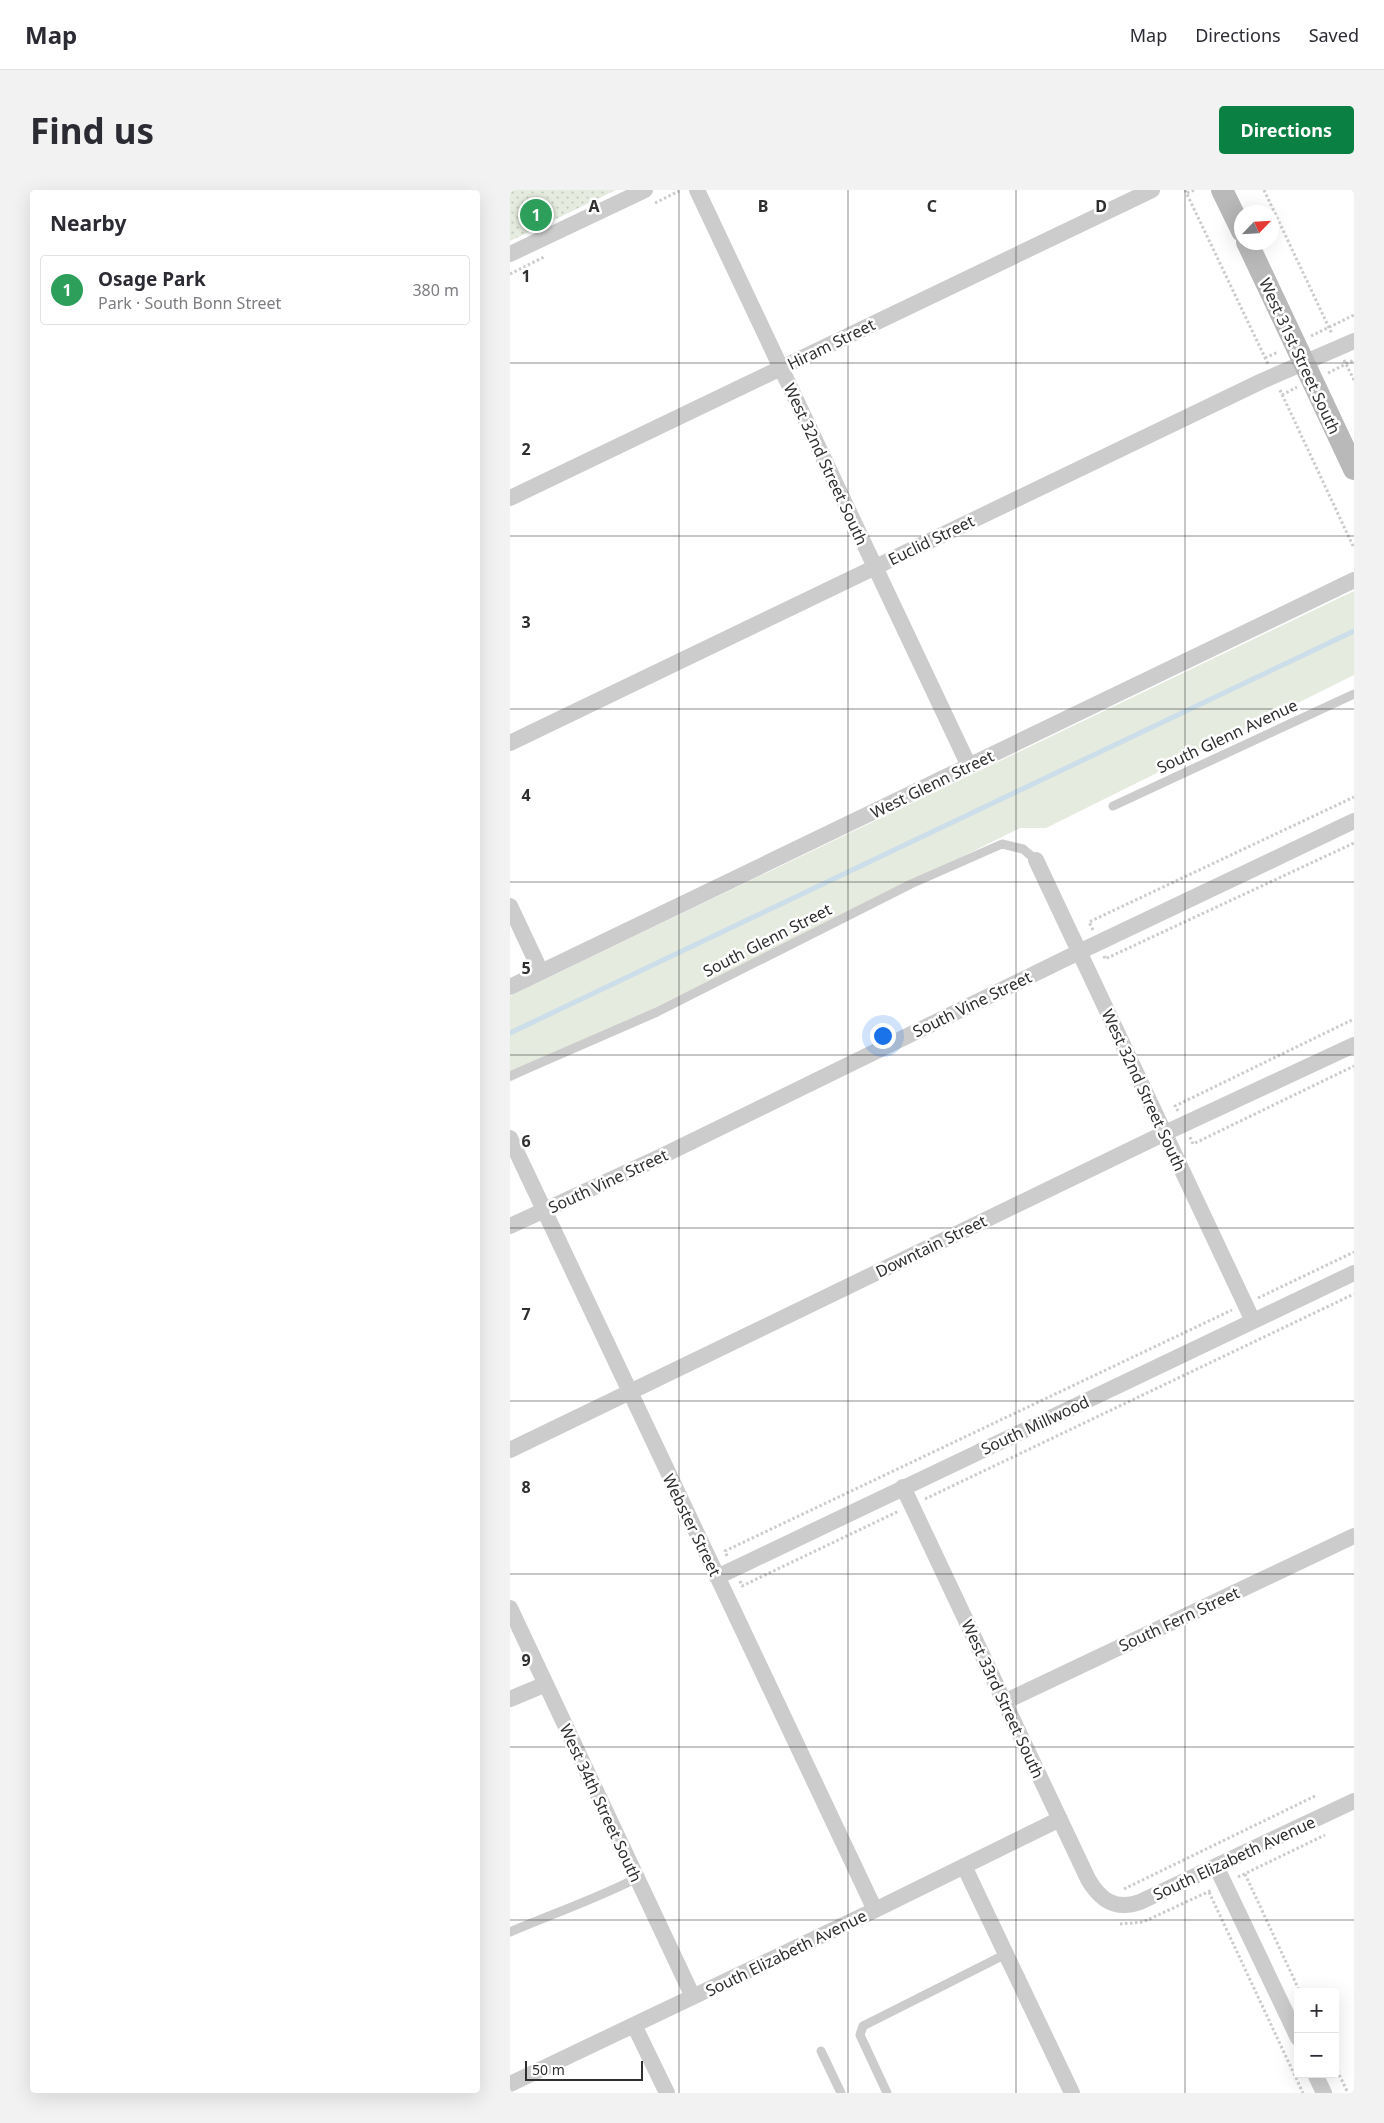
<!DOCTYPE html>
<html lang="en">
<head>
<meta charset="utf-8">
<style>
  :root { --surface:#fff; --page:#f2f2f3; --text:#2b2b33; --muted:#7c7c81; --line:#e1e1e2; --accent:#0b8043 }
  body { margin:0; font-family:"Noto Sans",sans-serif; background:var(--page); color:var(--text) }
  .controls { position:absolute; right:15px; bottom:15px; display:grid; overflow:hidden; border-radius:5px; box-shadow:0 5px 20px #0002 }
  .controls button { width:45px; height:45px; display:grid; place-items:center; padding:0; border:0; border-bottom:1px solid var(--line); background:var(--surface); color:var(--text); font:25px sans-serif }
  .compass { position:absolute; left:724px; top:15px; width:45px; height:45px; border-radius:50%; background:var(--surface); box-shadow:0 5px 20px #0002; rotate:65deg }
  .scale { position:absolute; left:15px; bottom:12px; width:118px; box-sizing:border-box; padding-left:5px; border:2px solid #2f2f2f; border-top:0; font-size:14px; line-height:18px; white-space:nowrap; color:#2f2f2f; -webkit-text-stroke:4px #fff; paint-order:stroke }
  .you { position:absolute; left:372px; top:845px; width:18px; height:18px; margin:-12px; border:4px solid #fff; border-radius:50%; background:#1a73e8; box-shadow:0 0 0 8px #1a73e833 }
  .badge { display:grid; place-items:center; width:32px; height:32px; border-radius:50%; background:var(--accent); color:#fff; font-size:16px; font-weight:700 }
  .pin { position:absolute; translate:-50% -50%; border:2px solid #fff; box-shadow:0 1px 5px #0006 }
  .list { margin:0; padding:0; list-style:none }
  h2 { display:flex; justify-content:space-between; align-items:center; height:65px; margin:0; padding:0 20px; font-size:21px }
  h2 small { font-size:16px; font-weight:400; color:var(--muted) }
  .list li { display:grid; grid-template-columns:32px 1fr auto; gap:15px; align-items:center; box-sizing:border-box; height:70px; margin:0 10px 10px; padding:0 10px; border:1px solid var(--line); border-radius:5px }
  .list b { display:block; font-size:19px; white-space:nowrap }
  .list p { margin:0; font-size:16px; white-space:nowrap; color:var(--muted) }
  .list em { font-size:16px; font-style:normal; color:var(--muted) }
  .map { position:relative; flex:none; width:844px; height:1903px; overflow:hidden; border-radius:5px }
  header { display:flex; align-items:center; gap:30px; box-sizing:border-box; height:70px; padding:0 25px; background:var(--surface); border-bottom:1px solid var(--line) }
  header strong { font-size:24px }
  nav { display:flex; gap:28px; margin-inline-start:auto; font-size:18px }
  .intro { display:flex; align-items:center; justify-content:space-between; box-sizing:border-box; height:120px; padding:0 30px }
  h1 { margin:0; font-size:35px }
  .button { padding:12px 22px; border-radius:5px; background:var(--accent); color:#fff; font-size:18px; font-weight:700 }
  main { display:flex; gap:30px; padding:0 30px }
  aside { flex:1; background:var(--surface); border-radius:5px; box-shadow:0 5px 20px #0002 }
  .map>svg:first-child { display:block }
  .green { fill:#e5ebde }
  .park { fill:url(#park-dots) }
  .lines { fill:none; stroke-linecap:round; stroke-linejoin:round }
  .stream { stroke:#cbdee9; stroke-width:5 }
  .path { stroke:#ccc; stroke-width:3; stroke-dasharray:2.5 2.5; stroke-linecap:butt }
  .lane { stroke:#ccc; stroke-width:9 }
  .street { stroke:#ccc; stroke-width:16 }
  .secondary { stroke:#b9b9b9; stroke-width:22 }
  .grid { fill:none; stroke:#2f2f2f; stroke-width:1; stroke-opacity:0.55 }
  .labels { text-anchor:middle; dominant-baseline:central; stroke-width:5; stroke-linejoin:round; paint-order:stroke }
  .street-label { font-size:16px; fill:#2f2f2f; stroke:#fff }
  .grid-label { font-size:16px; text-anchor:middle; font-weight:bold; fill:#2f2f2f; stroke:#fff; stroke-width:5; stroke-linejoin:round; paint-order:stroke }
</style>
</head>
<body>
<header>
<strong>Map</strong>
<nav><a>Map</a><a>Directions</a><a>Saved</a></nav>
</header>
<div class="intro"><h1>Find us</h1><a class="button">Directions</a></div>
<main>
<aside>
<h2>Nearby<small></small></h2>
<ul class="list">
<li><span class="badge" style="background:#2e9e5b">1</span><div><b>Osage Park</b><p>Park · South Bonn Street</p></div><em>380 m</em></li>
</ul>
</aside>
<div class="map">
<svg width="844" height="1903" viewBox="0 0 844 1903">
  <defs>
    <pattern id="park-dots" width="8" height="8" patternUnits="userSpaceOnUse" patternTransform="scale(1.25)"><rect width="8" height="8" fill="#e5ebde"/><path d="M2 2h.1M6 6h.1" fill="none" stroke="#c5cabf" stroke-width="1.8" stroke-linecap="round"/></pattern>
  </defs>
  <rect width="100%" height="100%" fill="#fff"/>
  <path class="green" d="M844 401V485L536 638H510L0 892V806Z"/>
  <path class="park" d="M0 0H106L0 51Z"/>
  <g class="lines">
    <path class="stream" d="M0 843 844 441"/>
    <path class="path" d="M675 0 758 174
      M754 0 822 144
      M677 3 684 0
      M145 13 169 1
      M0 84 34 67
      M801 146 844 125
      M755 168 768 162
      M834 170 844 190
      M818 183 844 170
      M770 200 844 358
      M772 205 787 197
      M583 740 579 732 844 607
      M594 766 595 769 844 653
      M668 921 665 916 844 829
      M680 947 683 954 844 876
      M748 1108 844 1062
      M415 1309 844 1104
      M217 1366 215 1361 722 1120
      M230 1391 232 1396 389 1321
      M735 1684 790 1802
      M728 1687 815 1645
      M614 1699 805 1606
      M699 1702 793 1903
      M610 1734 633 1732 702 1700
      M825 1876 838 1903"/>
    <path class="lane" d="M603 616 844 504
      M0 886 147 822 401 694 492 654 513 659 526 670
      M0 1742C42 1724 86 1709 127 1688
      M311 1861 331 1903
      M377 1903 350 1845 353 1836 496 1764"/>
    <path class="street" d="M187 0 459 576
      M0 64 135 0
      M0 308 642 0
      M0 553 752 191 844 151
      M526 670 743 1131
      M0 716 31 782
      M0 797 844 390
      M0 948 365 1720
      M0 1036 152 966 569 762 844 631
      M0 1260 655 943 844 855
      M393 1297 578 1689C590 1710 605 1721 630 1712L844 1611
      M207 1387 844 1083
      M0 1418 183 1807
      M0 1509 36 1494
      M494 1512 844 1346
      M454 1676 562 1903
      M706 1676 788 1848
      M124 1835 157 1903
      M805 1884 814 1903
      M0 1894 365 1720 550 1629"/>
    <path class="secondary" d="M712 0 732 41
      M737 52 844 279"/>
  </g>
  <path class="grid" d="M169 0V1903M338 0V1903M506 0V1903M675 0V1903M0 173H844M0 346H844M0 519H844M0 692H844M0 865H844M0 1038H844M0 1211H844M0 1384H844M0 1557H844M0 1730H844"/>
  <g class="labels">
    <g class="street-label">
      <text transform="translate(321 154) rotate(-26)">Hiram Street</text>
      <text transform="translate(790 166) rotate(65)">West 31st Street South</text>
      <text transform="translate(316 274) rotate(65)">West 32nd Street South</text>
      <text transform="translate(421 350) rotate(-26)">Euclid Street</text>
      <text transform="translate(717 546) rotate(-25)">South Glenn Avenue</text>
      <text transform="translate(422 594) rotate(-26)">West Glenn Street</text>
      <text transform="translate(257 750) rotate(-27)">South Glenn Street</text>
      <text transform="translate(462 814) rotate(-26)">South Vine Street</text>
      <text transform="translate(634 900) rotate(65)">West 32nd Street South</text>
      <text transform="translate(98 991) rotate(-25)">South Vine Street</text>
      <text transform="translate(421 1056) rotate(-26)">Downtain Street</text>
      <text transform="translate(525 1235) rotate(-25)">South Millwood</text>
      <text transform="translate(182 1335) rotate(64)">Webster Street</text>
      <text transform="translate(669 1429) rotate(-25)">South Fern Street</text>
      <text transform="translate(493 1509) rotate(65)">West 33rd Street South</text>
      <text transform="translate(91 1613) rotate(65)">West 34th Street South</text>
      <text transform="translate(724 1668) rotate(-25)">South Elizabeth Avenue</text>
      <text transform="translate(276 1763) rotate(-26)">South Elizabeth Avenue</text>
    </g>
  </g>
  <g class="grid-label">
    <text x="84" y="22">A</text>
    <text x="253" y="22">B</text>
    <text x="422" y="22">C</text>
    <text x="591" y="22">D</text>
    <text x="16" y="92">1</text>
    <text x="16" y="265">2</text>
    <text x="16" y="438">3</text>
    <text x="16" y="611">4</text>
    <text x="16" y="784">5</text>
    <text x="16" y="957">6</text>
    <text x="16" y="1130">7</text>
    <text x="16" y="1303">8</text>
    <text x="16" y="1476">9</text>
  </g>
</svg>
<div class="controls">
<button>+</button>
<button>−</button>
</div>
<svg class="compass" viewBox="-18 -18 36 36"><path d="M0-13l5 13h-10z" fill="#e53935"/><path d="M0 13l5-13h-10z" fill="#7c7c81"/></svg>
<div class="scale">50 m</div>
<div class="you"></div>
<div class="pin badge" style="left:26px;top:25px;background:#2e9e5b">1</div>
</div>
</main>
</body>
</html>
